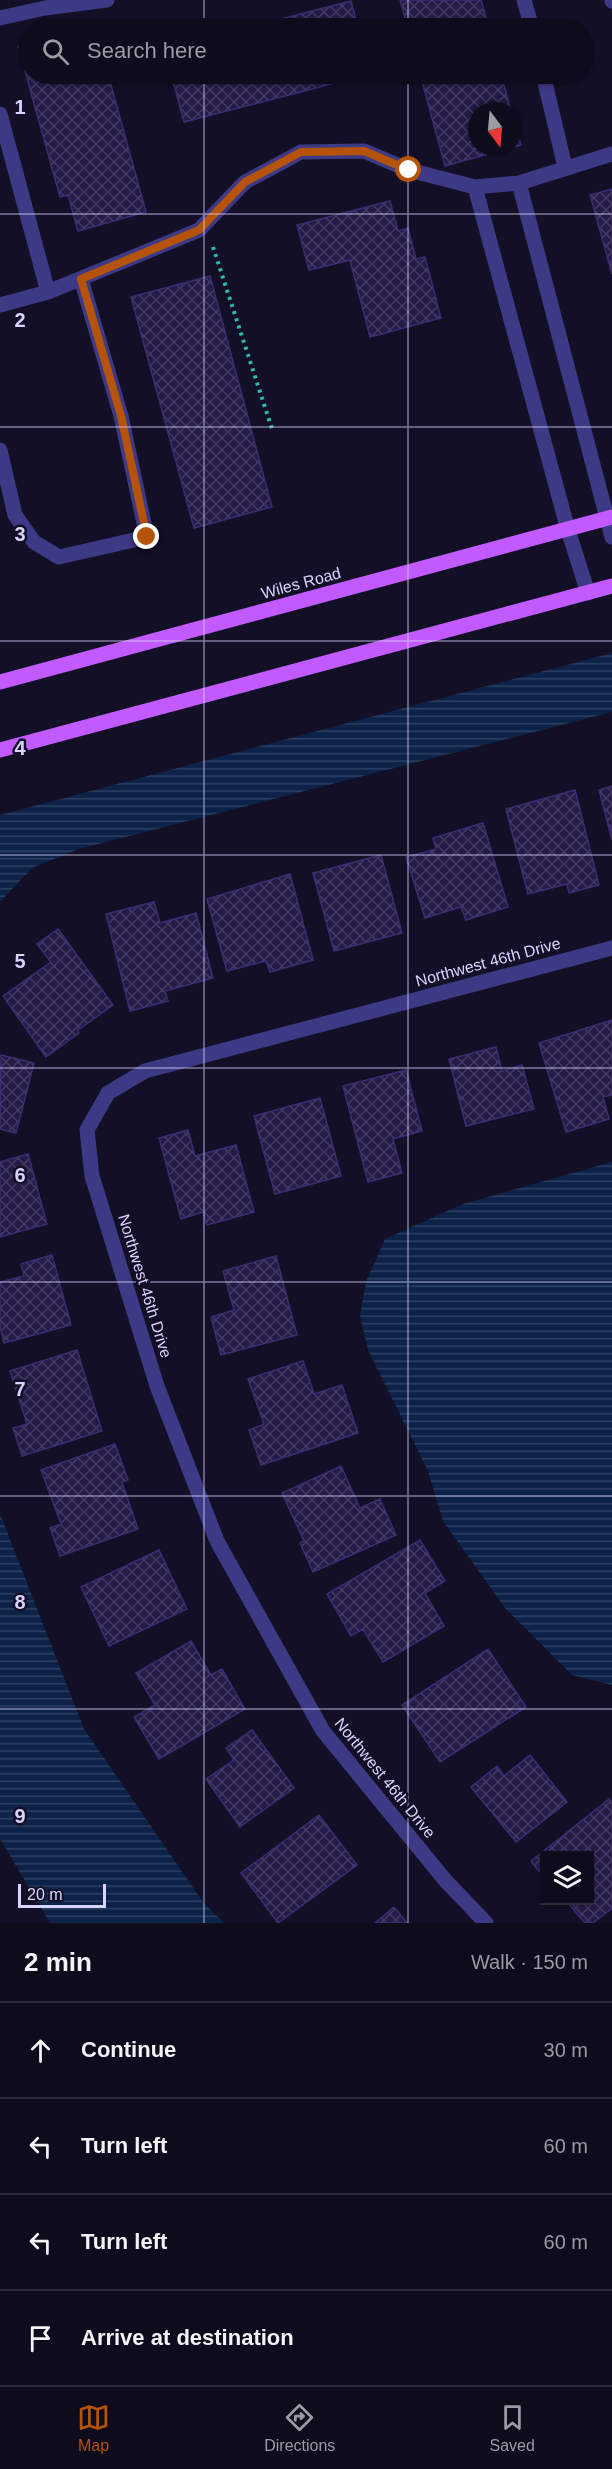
<!DOCTYPE html>
<html lang="en">
<head>
<meta charset="utf-8">
<style>
  :root { --surface:#0e0b1c; --page:#1c1929; --text:#f1f3f6; --muted:#9b9ba3; --line:#2e2b3b; --accent:#b45309 }
  body { margin:0; font-family:Helvetica,sans-serif; background:var(--page); color:var(--text) }
  .controls { position:absolute; right:18px; bottom:18px; display:grid; overflow:hidden; border-radius:0px; box-shadow:0 2px 4px #0004 }
  .controls button { width:54px; height:54px; display:grid; place-items:center; padding:0; border:0; border-bottom:2px solid var(--line); background:var(--surface); color:var(--text); font:30px sans-serif }
  .compass { position:absolute; left:468px; top:102px; width:54px; height:54px; border-radius:50%; background:var(--surface); box-shadow:0 2px 4px #0004; rotate:164deg }
  .scale { position:absolute; left:18px; bottom:15px; width:88px; box-sizing:border-box; padding-left:6px; border:3px solid #d9d4ff; border-top:0; font-size:16px; line-height:21px; white-space:nowrap; color:#d9d4ff; -webkit-text-stroke:4px #130f26; paint-order:stroke }
  .stop { position:absolute; width:18px; height:18px; margin:-14px; border:4px solid #b45309; border-radius:50%; background:#fff }
  .stop.end { background:#b45309; border-color:#fff; box-shadow:0 2px 6px #0008 }
  .list { margin:0; padding:0; list-style:none }
  h2 { display:flex; justify-content:space-between; align-items:center; height:78px; margin:0; padding:0 24px; font-size:26px }
  h2 small { font-size:20px; font-weight:400; color:var(--muted) }
  .list li { display:grid; grid-template-columns:39px 1fr auto; gap:18px; align-items:center; box-sizing:border-box; height:96px; padding:0 24px; border-top:2px solid var(--line) }
  .list b { display:block; font-size:22px; white-space:nowrap }
  .list em { font-size:20px; font-style:normal; color:var(--muted) }
  .icon { flex:none; width:33px; height:33px; fill:none; stroke:currentColor; stroke-width:2; stroke-linecap:round; stroke-linejoin:round }
  .map { position:relative; flex:none; width:612px; height:1923px; overflow:hidden }
  .search { position:absolute; background:var(--surface); box-shadow:0 2px 4px #0004; left:18px; right:18px; top:18px; height:66px; display:flex; align-items:center; gap:15px; box-sizing:border-box; padding:0 21px; border-radius:33px; color:var(--muted); font-size:22px }
  .sheet { height:462px; background:var(--surface) }
  nav { display:flex; justify-content:space-around; align-items:center; box-sizing:border-box; height:84px; border-top:2px solid var(--line); background:var(--surface); font-size:16px; color:var(--muted) }
  nav a { display:grid; justify-items:center; gap:3px }
  nav .on { color:var(--accent) }
  .map>svg:first-child { display:block }
  .water { fill:url(#water-rules) }
  .building { fill:url(#building-cross-hatch); stroke:#3b2d73; stroke-width:1.5 }
  .lines { fill:none; stroke-linecap:round; stroke-linejoin:round }
  .path { stroke:#2fb8b0; stroke-width:4; stroke-dasharray:3 4.5; stroke-linecap:butt }
  .minor { stroke:#3d3a85; stroke-width:15 }
  .major { stroke:#c25bff; stroke-width:15 }
  .route { stroke:#b45309; stroke-width:8 }
  .grid { fill:none; stroke:#d9d4ff; stroke-width:1.5; stroke-opacity:0.55 }
  .labels { text-anchor:middle; dominant-baseline:central; stroke-width:5; stroke-linejoin:round; paint-order:stroke }
  .street-label { font-size:16px; fill:#d9d4ff; stroke:#130f26 }
  .grid-label { font-size:20px; text-anchor:middle; font-weight:bold; fill:#d9d4ff; stroke:#130f26; stroke-width:5; stroke-linejoin:round; paint-order:stroke }
</style>
</head>
<body>
<div class="map">
<svg width="612" height="1923" viewBox="0 0 612 1923">
  <defs>
    <pattern id="water-rules" width="6" height="5" patternUnits="userSpaceOnUse" patternTransform="scale(1.5)"><rect width="6" height="5" fill="#0c2248"/><path d="M0 2.5h6" fill="none" stroke="#2f4163"/></pattern>
    <pattern id="building-cross-hatch" width="8" height="8" patternUnits="userSpaceOnUse" patternTransform="scale(1.5)"><rect width="8" height="8" fill="#241b47"/><path d="M0 0l8 8M0 8l8-8" fill="none" stroke="#433b63"/></pattern>
  </defs>
  <rect width="100%" height="100%" fill="#130f26"/>
  <path class="water" d="M612 653V712L79 849 32 868 0 902V815Z
    M612 1162V1685L572 1675 505 1608 443 1521 428 1471 368 1350 360 1315 366 1282 385 1239 463 1204Z
    M0 1514 84 1729 203 1902 224 1923H50L0 1839Z"/>
  <path class="building" d="M400 0H481L489 28H408Z
    M351 1 358 28H245Z
    M236 21 238 28H207Z
    M28 44V74H108L146 212 78 231 68 195 60 197 18 46Z
    M171 74H370L184 122Z
    M420 74H501L511 111H477V147H513V117L521 145 445 166Z
    M612 189V274L590 195Z
    M390 201 398 231 408 228 416 259 425 257 441 318 370 337 350 260 309 270 297 225Z
    M210 276 272 507 194 528 131 297Z
    M612 786V840L599 790Z
    M575 790 599 885 569 893 567 884 528 894 506 809Z
    M483 823 508 907 466 920 461 907 425 918 406 857 436 849 433 838Z
    M381 855 402 933 334 951 313 873Z
    M290 874 313 960 270 972 266 961 227 971 207 899Z
    M154 902 160 923 196 913 213 978 165 991 168 1001 130 1011 106 914Z
    M58 929 113 1005 78 1030 79 1033 46 1057 3 996 51 962 37 944Z
    M612 1020V1095L603 1097 609 1119 566 1132 539 1043Z
    M496 1047 502 1071 522 1065 534 1109 466 1126 449 1059Z
    M1 1055 34 1063 16 1133 0 1129Z
    M406 1070 422 1131 393 1139 402 1173 368 1182 343 1086Z
    M320 1098 341 1176 275 1194 254 1116Z
    M188 1130 195 1156 236 1145 254 1212 207 1225 203 1212 181 1219 159 1138Z
    M28 1154 47 1224 0 1237V1162Z
    M52 1255 71 1325 4 1343 0 1326V1282L24 1276 21 1264Z
    M276 1256 297 1335 221 1355 211 1317 234 1310 223 1271Z
    M77 1350 102 1431 22 1456 13 1428 27 1424 10 1371Z
    M303 1361 314 1394 342 1385 358 1433 261 1465 249 1430 264 1424 248 1379Z
    M115 1444 128 1480 122 1482 138 1529 60 1556 50 1528 61 1524 41 1470Z
    M341 1466 360 1508 380 1499 396 1535 313 1572 300 1543 304 1541 282 1493Z
    M420 1540 445 1581 425 1593 444 1626 383 1662 363 1629 351 1636 327 1594Z
    M159 1550 187 1609 109 1646 81 1587Z
    M191 1641 211 1675 222 1669 245 1709 159 1759 134 1717 155 1705 136 1673Z
    M488 1649 526 1707 440 1762 402 1705Z
    M252 1730 294 1788 240 1827 206 1779 234 1760 226 1748Z
    M530 1755 567 1802 516 1842 471 1787 497 1766 504 1776Z
    M609 1799 612 1803V1908L593 1923H585L567 1902 565 1903 563 1900H590V1856H544V1877L531 1861Z
    M319 1815 357 1865 278 1923 241 1873Z
    M394 1907 407 1923H375Z"/>
  <g class="lines">
    <path class="path" d="M213 247 273 432"/>
    <path class="minor" d="M524 0 532 28
      M612 0V1
      M0 18 45 8 107 0
      M543 74 565 167
      M0 114 48 292 199 230 245 182 301 152 364 151 409 170 475 187 519 183 612 154
      M519 183 612 537
      M475 187 568 530 588 593
      M0 305 48 292
      M0 450 15 515 34 542 59 557 147 537 121 416 81 279
      M486 1923 445 1880 323 1731 217 1541 157 1386 92 1176 87 1130 108 1093 145 1071 612 948"/>
    <path class="major" d="M0 682 612 517
      M0 750 612 586"/>
  </g>
  <g class="lines">
    <path class="route" d="M147 537 121 416 81 279 199 230 245 182 301 152 364 151 409 170"/>
  </g>
  <path class="grid" d="M204 0V28M408 0V28M204 74V1923M408 74V1923M0 214H612M0 427H612M0 641H612M0 855H612M0 1068H612M0 1282H612M0 1496H612M0 1709H612"/>
  <g class="labels">
    <g class="street-label">
      <text transform="translate(301 583) rotate(-15)">Wiles Road</text>
      <text transform="translate(488 962) rotate(-15)">Northwest 46th Drive</text>
      <text transform="translate(145 1286) rotate(73)">Northwest 46th Drive</text>
      <text transform="translate(385 1778) rotate(51)">Northwest 46th Drive</text>
    </g>
  </g>
  <g class="grid-label">
    <text x="20" y="114">1</text>
    <text x="20" y="327">2</text>
    <text x="20" y="541">3</text>
    <text x="20" y="755">4</text>
    <text x="20" y="968">5</text>
    <text x="20" y="1182">6</text>
    <text x="20" y="1396">7</text>
    <text x="20" y="1609">8</text>
    <text x="20" y="1823">9</text>
  </g>
</svg>
<div class="controls">
<button><svg class="icon" aria-label="layers" viewBox="0 0 24 24"><path d="M12 4l9 5-9 5-9-5zM3 14l9 5 9-5"/></svg></button>
</div>
<svg class="compass" viewBox="-18 -18 36 36"><path d="M0-13l5 13h-10z" fill="#e53935"/><path d="M0 13l5-13h-10z" fill="#9b9ba3"/></svg>
<div class="scale">20 m</div>
<div class="stop" style="left:409px;top:170px"></div>
<div class="stop end" style="left:147px;top:537px"></div>
<div class="search"><svg class="icon" aria-label="search" viewBox="0 0 24 24"><circle cx="10" cy="10" r="6"/><path d="M15 15l6 6"/></svg>Search here</div>
</div>
<section class="sheet">
<h2>2 min<small>Walk · 150 m</small></h2>
<ul class="list">
<li><svg class="icon" aria-label="ahead" viewBox="0 0 24 24"><path d="M12 20V5M6 11l6-6 6 6"/></svg><div><b>Continue</b></div><em>30 m</em></li>
<li><svg class="icon" aria-label="left" viewBox="0 0 24 24"><path d="M17 20v-9H6M10 6l-5 5 5 5"/></svg><div><b>Turn left</b></div><em>60 m</em></li>
<li><svg class="icon" aria-label="left" viewBox="0 0 24 24"><path d="M17 20v-9H6M10 6l-5 5 5 5"/></svg><div><b>Turn left</b></div><em>60 m</em></li>
<li><svg class="icon" aria-label="arrive" viewBox="0 0 24 24"><path d="M6 21V4h12l-3 4 3 4H6"/></svg><div><b>Arrive at destination</b></div></li>
</ul>
</section>
<nav>
<a class="on"><svg class="icon" aria-label="map" viewBox="0 0 24 24"><path d="M3 6l6-2 6 2 6-2v14l-6 2-6-2-6 2zM9 4v14M15 6v14"/></svg>Map</a>
<a><svg class="icon" aria-label="directions" viewBox="0 0 24 24"><path d="M12 3l9 9-9 9-9-9zM9 14v-3h6M13 9l2 2-2 2"/></svg>Directions</a>
<a><svg class="icon" aria-label="saved" viewBox="0 0 24 24"><path d="M7 4h10v16l-5-4-5 4z"/></svg>Saved</a>
</nav>
</body>
</html>
